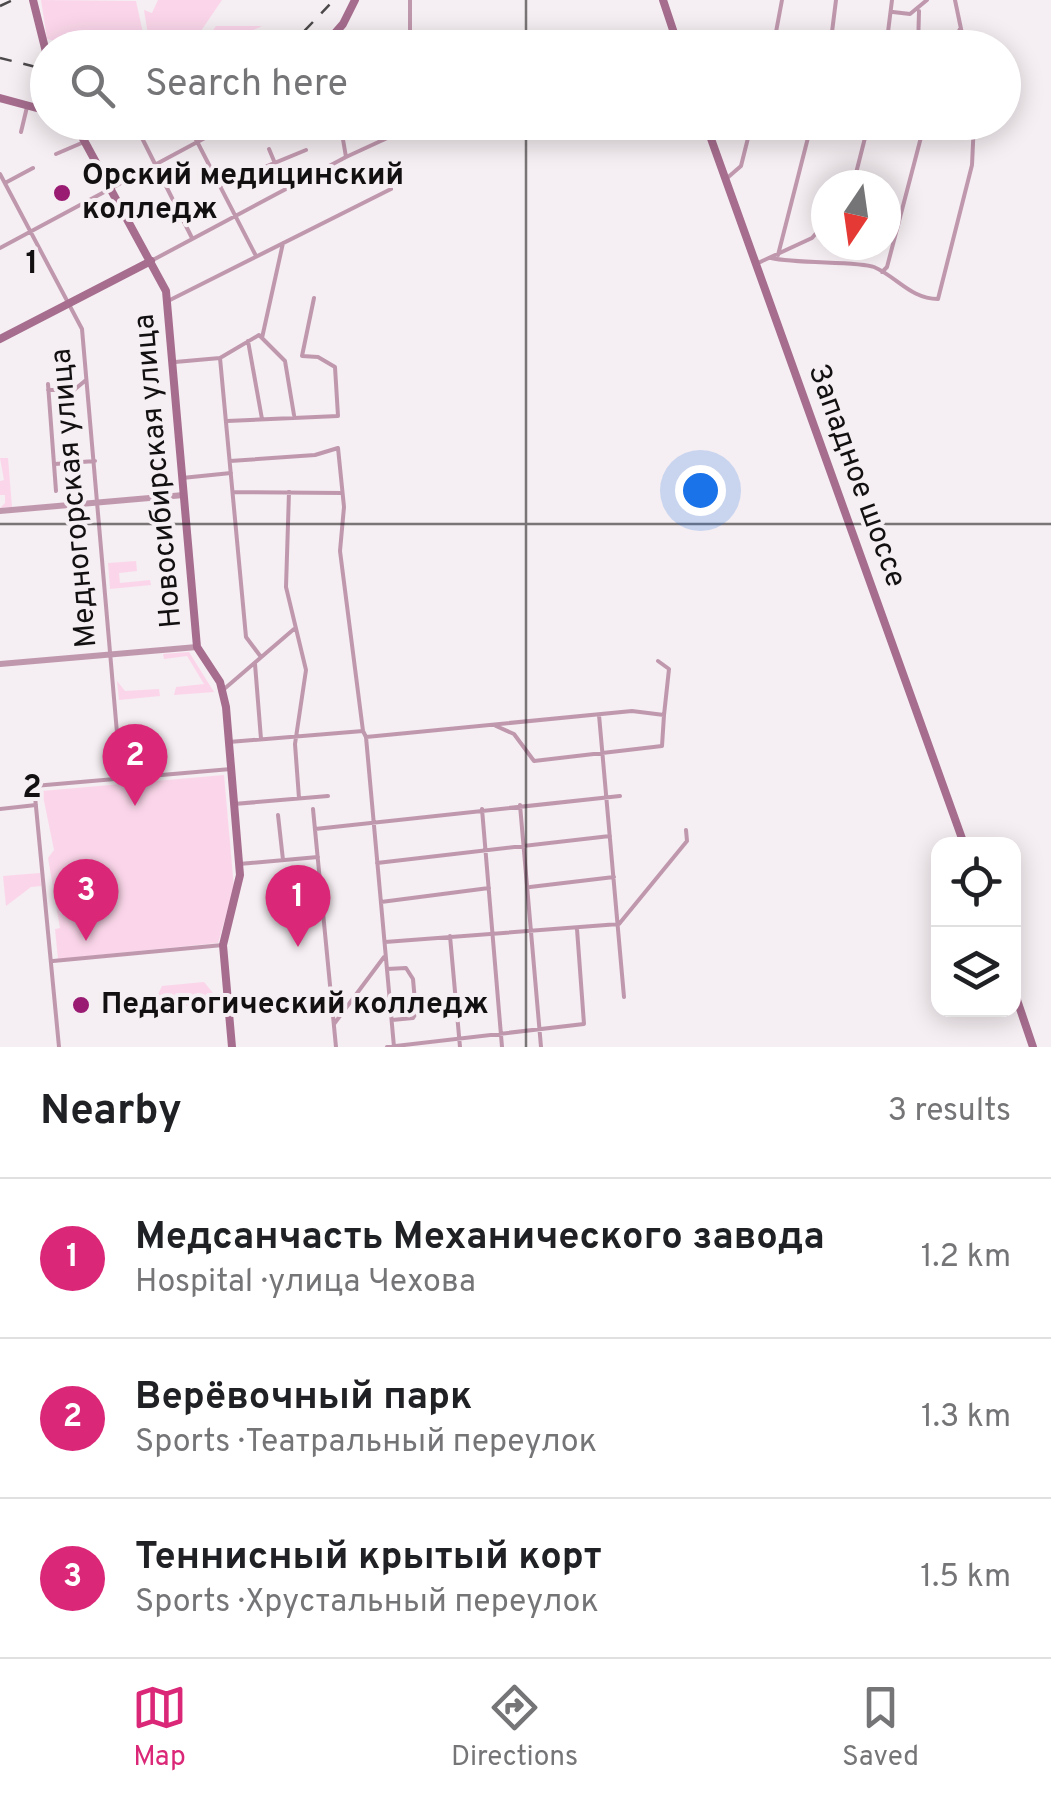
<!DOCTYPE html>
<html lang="en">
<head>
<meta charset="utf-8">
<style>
  :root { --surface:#fff; --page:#f6f6f6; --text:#202124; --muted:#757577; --line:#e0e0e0; --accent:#db2777 }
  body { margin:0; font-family:Overpass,sans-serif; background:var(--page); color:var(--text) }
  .controls { position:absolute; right:30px; bottom:30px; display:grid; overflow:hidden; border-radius:20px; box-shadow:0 5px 25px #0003 }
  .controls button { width:90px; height:90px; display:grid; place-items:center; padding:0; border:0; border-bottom:2px solid var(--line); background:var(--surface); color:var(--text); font:50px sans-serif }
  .compass { position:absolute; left:811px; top:170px; width:90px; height:90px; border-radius:50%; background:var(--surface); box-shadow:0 5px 25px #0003; rotate:193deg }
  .you { position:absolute; left:700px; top:490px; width:35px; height:35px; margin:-25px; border:8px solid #fff; border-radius:50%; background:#1a73e8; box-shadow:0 0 0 15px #1a73e833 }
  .badge { display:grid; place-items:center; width:65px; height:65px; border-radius:50%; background:var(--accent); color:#fff; font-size:32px; font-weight:700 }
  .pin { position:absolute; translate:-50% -82px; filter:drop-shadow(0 2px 5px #0008) }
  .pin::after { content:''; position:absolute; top:52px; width:35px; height:30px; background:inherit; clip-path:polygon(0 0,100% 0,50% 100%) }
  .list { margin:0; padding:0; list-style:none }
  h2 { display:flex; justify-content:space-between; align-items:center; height:130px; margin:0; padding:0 40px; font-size:42px }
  h2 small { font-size:32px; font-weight:400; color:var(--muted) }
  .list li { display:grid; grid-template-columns:65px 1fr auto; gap:30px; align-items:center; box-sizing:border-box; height:160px; padding:0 40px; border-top:2px solid var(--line) }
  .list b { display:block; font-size:38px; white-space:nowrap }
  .list p { margin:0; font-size:32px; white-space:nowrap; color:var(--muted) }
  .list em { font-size:32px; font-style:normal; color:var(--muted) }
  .icon { flex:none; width:55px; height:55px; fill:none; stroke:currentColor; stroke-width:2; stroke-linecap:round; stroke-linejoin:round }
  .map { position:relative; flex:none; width:1051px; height:1047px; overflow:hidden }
  .search { position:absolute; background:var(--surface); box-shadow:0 5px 25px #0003; left:30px; right:30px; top:30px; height:110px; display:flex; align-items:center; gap:25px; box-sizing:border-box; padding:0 35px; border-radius:55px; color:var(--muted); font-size:38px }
  .sheet { height:610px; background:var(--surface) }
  nav { display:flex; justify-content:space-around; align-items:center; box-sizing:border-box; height:140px; border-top:2px solid var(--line); background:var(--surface); font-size:28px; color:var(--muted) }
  nav a { display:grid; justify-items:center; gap:5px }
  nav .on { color:var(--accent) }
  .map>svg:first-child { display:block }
  .green { fill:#fbd6ea }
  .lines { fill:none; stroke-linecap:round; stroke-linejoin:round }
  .minor { stroke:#c098ae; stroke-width:4 }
  .tertiary { stroke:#c098ae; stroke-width:6 }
  .secondary { stroke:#a66d8e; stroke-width:8 }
  .rail { stroke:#4c494b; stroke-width:2.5; stroke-dasharray:12 12; stroke-linecap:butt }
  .grid { fill:none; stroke:#121011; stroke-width:2.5; stroke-opacity:0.55 }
  .poi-dot { fill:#991b72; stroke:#f5eef2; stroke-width:4 }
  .labels { text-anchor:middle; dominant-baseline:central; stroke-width:8; stroke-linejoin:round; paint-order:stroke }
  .poi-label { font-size:30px; font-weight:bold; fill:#121011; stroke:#f5eef2; text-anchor:start }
  .street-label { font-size:30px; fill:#121011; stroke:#f5eef2 }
  .grid-label { font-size:32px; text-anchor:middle; font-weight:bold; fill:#121011; stroke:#f5eef2; stroke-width:8; stroke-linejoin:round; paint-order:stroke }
</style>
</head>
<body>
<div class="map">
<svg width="1051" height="1047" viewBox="0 0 1051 1047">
  <rect width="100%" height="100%" fill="#f5eef2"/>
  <path class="green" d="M41 0 136 1 146 47H79L47 39Z
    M158 0H222L190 47H150L144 10 152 13Z
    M216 26H262L217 47H201Z
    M0 458H8L12 507 0 508 5 503V495H0V481L4 480Z
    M136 561 137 571 119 573 120 583 150 580 151 585 110 589 108 563Z
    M189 652 214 692 174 695 176 687 204 684 187 656 164 659 163 654Z
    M117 681 125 691 159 689 160 696 119 700Z
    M224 775 234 888 218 943 58 959 55 929 60 928 48 858 54 850 42 791Z
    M40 873 41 886 31 887 6 906 3 876Z
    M204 982 213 993 206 1004 166 1008 155 1001 162 986Z"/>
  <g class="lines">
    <path class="minor" d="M410 0V48
      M955 0 965 48
      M893 12 910 14 927 0
      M773 48 782 0
      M830 48 836 0
      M886 48 892 0
      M918 48 919 11
      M950 48 960 29
      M134 122 192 238
      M187 122 256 256
      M340 122 346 157
      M380 122 383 140
      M21 132 27 107
      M269 149 274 161
      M56 154 84 142
      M0 174 82 329 121 779
      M726 179 741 166 752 122
      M5 183 33 168
      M853 185 869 122
      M219 186 306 150
      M283 243 262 338 285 361 294 415
      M0 248 216 132 269 122
      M778 255 812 122
      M771 258C797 264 859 261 874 267 897 277 911 299 938 299L972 165 974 122
      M151 261 346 157 422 122
      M758 263 812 238 826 222
      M882 272 887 267 925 122
      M168 301 391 189
      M248 341 262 419
      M220 358 246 637 261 657
      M175 362 220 358 259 335 262 338
      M48 384 56 491
      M48 390H74L86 380
      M227 421 338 416 335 367 318 357 302 356 314 298
      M230 461 315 455 338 448 344 507 340 551 363 731
      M55 464 95 461
      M182 478 231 473
      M233 492 342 493
      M289 492 286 587 306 670 295 744 299 798
      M255 664 261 739
      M223 690 294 629
      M599 715 624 997
      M496 726 514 734 534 761 662 746 664 715
      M366 737 394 1047
      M229 742 363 731 366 737 632 711 664 715 669 669 658 661
      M234 804 328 796
      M520 805 541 1047
      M0 809 36 805
      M313 809 336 1047
      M482 809 502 1047
      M278 815 283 860
      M315 829 620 796
      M377 863 610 836
      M239 864 318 857
      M530 887 614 877
      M381 902 489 888
      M450 936 460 1047
      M385 942 619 924 687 841 686 830
      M53 961 223 945
      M387 969 406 968 413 979 416 1013 413 1018 392 1020
      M334 1024 384 957
      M59 1047 34 786 231 769
      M387 1047 584 1024 577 929"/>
    <path class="tertiary" d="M0 511 184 495
      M0 664 197 647"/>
    <path class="secondary" d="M33 0 48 60
      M663 0 679 48
      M322 48 343 24 355 0
      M0 98 48 111
      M74 122 166 291 197 647 220 682 226 707 240 875 223 945 232 1047
      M705 122 964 844
      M0 339 151 261
      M1014 991 1033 1047"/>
    <path class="rail" d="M0 6 13 0
      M288 48 334 0
      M0 58 48 70"/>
  </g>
  <path class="grid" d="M526 0V48M526 122V1047M0 524H1051"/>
  <g class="poi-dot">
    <circle cx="62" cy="193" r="10"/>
    <circle cx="81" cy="1005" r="10"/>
  </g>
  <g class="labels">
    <g class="poi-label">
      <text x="82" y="176">Орский медицинский<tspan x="82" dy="34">колледж</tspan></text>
      <text x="101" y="1005">Педагогический колледж</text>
    </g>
    <g class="street-label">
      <text transform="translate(159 471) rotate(-95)">Новосибирская улица</text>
      <text transform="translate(856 476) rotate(70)">Западное шоссе</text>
      <text transform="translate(75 498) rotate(-95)">Медногорская улица</text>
    </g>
  </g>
  <g class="grid-label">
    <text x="32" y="273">1</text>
    <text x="32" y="797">2</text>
  </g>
</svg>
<div class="controls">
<button><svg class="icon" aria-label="locate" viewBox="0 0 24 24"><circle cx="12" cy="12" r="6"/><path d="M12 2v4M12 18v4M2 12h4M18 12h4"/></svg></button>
<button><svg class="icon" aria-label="layers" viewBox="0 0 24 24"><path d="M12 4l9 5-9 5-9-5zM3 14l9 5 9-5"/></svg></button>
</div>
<svg class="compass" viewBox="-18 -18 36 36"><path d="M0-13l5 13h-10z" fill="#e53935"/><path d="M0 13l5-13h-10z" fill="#757577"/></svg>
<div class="you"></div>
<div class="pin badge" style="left:298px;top:947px">1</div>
<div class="pin badge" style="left:135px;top:806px">2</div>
<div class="pin badge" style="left:86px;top:941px">3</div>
<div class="search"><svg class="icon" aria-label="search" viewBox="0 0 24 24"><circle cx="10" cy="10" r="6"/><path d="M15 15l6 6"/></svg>Search here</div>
</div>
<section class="sheet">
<h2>Nearby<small>3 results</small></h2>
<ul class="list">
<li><span class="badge">1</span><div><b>Медсанчасть Механического завода</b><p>Hospital · улица Чехова</p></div><em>1.2 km</em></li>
<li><span class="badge">2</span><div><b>Верёвочный парк</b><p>Sports · Театральный переулок</p></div><em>1.3 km</em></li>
<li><span class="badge">3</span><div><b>Теннисный крытый корт</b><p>Sports · Хрустальный переулок</p></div><em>1.5 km</em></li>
</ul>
</section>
<nav>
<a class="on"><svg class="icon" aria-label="map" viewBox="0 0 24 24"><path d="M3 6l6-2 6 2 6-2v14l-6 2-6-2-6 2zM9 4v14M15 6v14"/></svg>Map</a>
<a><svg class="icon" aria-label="directions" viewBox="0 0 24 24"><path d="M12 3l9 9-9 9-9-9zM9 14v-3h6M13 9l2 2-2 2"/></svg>Directions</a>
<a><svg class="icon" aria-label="saved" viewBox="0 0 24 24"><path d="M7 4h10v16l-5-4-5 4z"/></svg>Saved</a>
</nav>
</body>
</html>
